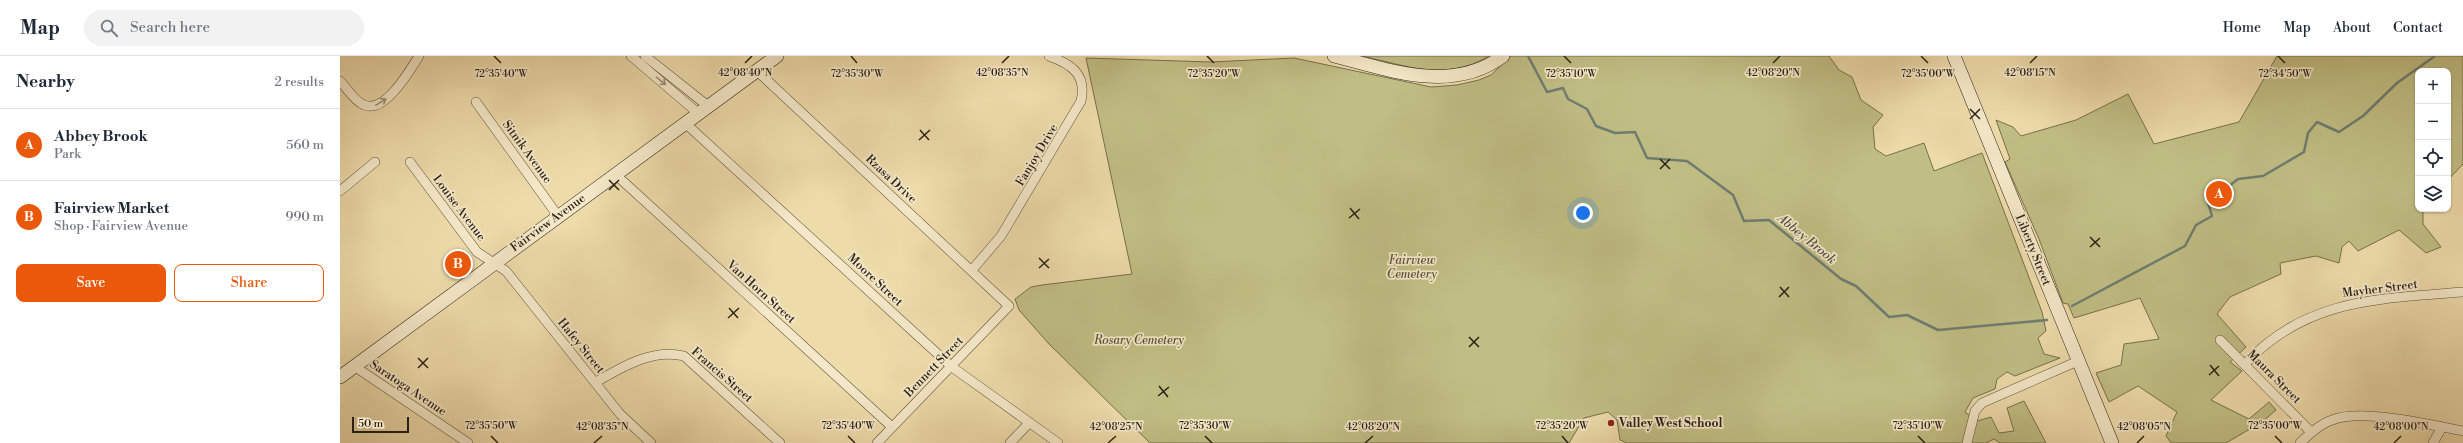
<!DOCTYPE html>
<html lang="en">
<head>
<meta charset="utf-8">
<style>
  :root { --surface:#fff; --page:#f2f2f3; --text:#1f2937; --muted:#747a83; --line:#e0e1e3; --accent:#ea580c }
  body { margin:0; font-family:"Libre Bodoni",serif; background:var(--page); color:var(--text) }
  .controls { position:absolute; right:12px; top:12px; display:grid; overflow:hidden; border-radius:8px; box-shadow:0 1px 3px #0004 }
  .controls button { width:36px; height:36px; display:grid; place-items:center; padding:0; border:0; border-bottom:1px solid var(--line); background:var(--surface); color:var(--text); font:20px sans-serif }
  .scale { position:absolute; left:12px; bottom:10px; width:57px; box-sizing:border-box; padding-left:4px; border:2px solid #2b2117; border-top:0; font-size:11px; line-height:14px; white-space:nowrap; color:#2b2117; -webkit-text-stroke:3px #f4e8c8; paint-order:stroke }
  .you { position:absolute; left:1243px; top:157px; width:14px; height:14px; margin:-10px; border:3px solid #fff; border-radius:50%; background:#1a73e8; box-shadow:0 0 0 6px #1a73e833 }
  .badge { display:grid; place-items:center; width:26px; height:26px; border-radius:50%; background:var(--accent); color:#fff; font-size:13px; font-weight:700 }
  .pin { position:absolute; translate:-50% -50%; border:2px solid #fff; box-shadow:0 1px 4px #0006 }
  .list { margin:0; padding:0; list-style:none }
  h2 { display:flex; justify-content:space-between; align-items:center; height:52px; margin:0; padding:0 16px; font-size:17px }
  h2 small { font-size:13px; font-weight:400; color:var(--muted) }
  .list li { display:grid; grid-template-columns:26px 1fr auto; gap:12px; align-items:center; box-sizing:border-box; height:72px; padding:0 16px; border-top:1px solid var(--line) }
  .list b { display:block; font-size:15px; white-space:nowrap }
  .list p { margin:0; font-size:13px; white-space:nowrap; color:var(--muted) }
  .list em { font-size:13px; font-style:normal; color:var(--muted) }
  .actions { display:flex; gap:8px; padding:12px 16px }
  .actions a { flex:1; padding:9px 0; border:1px solid var(--accent); border-radius:8px; text-align:center; font-size:14px; color:var(--accent) }
  .actions .main { background:var(--accent); color:#fff }
  .icon { flex:none; width:22px; height:22px; fill:none; stroke:currentColor; stroke-width:2; stroke-linecap:round; stroke-linejoin:round }
  .map { position:relative; flex:none; width:2123px; height:387px; overflow:hidden }
  header { display:flex; align-items:center; gap:24px; box-sizing:border-box; height:56px; padding:0 20px; background:var(--surface); border-bottom:1px solid var(--line) }
  header strong { font-size:19px }
  nav { display:flex; gap:22px; margin-inline-start:auto; font-size:14px }
  .search { width:280px; height:36px; background:var(--page); display:flex; align-items:center; gap:10px; box-sizing:border-box; padding:0 14px; border-radius:22px; color:var(--muted); font-size:15px }
  main { display:flex }
  aside { flex:1; background:var(--surface) }
  .map>svg:first-child { display:block }
  .green { fill:#c0be84; stroke:#76704e }
  .lines { fill:none; stroke-linecap:round; stroke-linejoin:round }
  .stream { stroke:#6e7d72; stroke-width:2.5 }
  .minor-casing { stroke:#5c503c; stroke-width:10 }
  .secondary-casing { stroke:#2b2117; stroke-width:14 }
  .minor { stroke:#f4e8c8; stroke-width:9 }
  .secondary { stroke:#f4e8c8; stroke-width:13 }
  .oneway { stroke:#9a8e78 }
  .ticks { fill:none; stroke:#2b2117; stroke-width:1.5 }
  .poi-dot { fill:#8f2418; stroke:#f4e8c8; stroke-width:1.5 }
  .labels { text-anchor:middle; dominant-baseline:central; stroke-width:3.5; stroke-linejoin:round; paint-order:stroke }
  .street-label { font-size:12px; fill:#2b2117; stroke:#f4e8c8 }
  .park-label { font-size:12px; font-style:italic; fill:#585038; stroke:#f4e8c8 }
  .poi-label { font-size:12px; font-weight:bold; fill:#2b2117; stroke:#f4e8c8; text-anchor:start }
  .water-label { font-size:13px; font-style:italic; fill:#4c4f44; stroke:#f4e8c8 }
  .ticks-label { font-size:10px; text-anchor:middle; fill:#2b2117; stroke:#f4e8c8; stroke-width:3.5; stroke-linejoin:round; paint-order:stroke }
</style>
</head>
<body>
<header>
<strong>Map</strong>
<div class="search"><svg class="icon" aria-label="search" viewBox="0 0 24 24"><circle cx="10" cy="10" r="6"/><path d="M15 15l6 6"/></svg>Search here</div>
<nav><a>Home</a><a>Map</a><a>About</a><a>Contact</a></nav>
</header>
<main>
<aside>
<h2>Nearby<small>2 results</small></h2>
<ul class="list">
<li><span class="badge">A</span><div><b>Abbey Brook</b><p>Park</p></div><em>560 m</em></li>
<li><span class="badge">B</span><div><b>Fairview Market</b><p>Shop · Fairview Avenue</p></div><em>990 m</em></li>
</ul>
<div class="actions"><a class="main">Save</a><a>Share</a></div>
</aside>
<div class="map">
<svg width="2123" height="387" viewBox="0 0 2123 387">
  <rect width="100%" height="100%" fill="#eedbaa"/>
  <filter id="stains"><feTurbulence type="fractalNoise" baseFrequency=".005" numOctaves="4"/><feColorMatrix values="0 0 0 0 .2 0 0 0 0 .09 0 0 0 0 .02 0 0 0 .5 -.17"/></filter>
  <radialGradient id="worn" r=".72"><stop offset=".6" stop-color="#630" stop-opacity="0"/><stop offset="1" stop-color="#630" stop-opacity=".3"/></radialGradient>
  <path class="green" d="M1022 0H1149C1105 26 1068 10 1022 0Z
    M1171 0H1489L1499 14 1512 21 1521 44 1543 59 1533 71 1535 93 1546 100 1584 87 1594 115 1642 97 1702 256 1706 275 1698 282 1704 298 1720 302 1675 320 1667 316 1657 323 1655 333 1633 342 1625 356 1637 365 1651 361 1659 377 1674 375 1667 352 1684 345 1706 387H1660L1654 383 1646 387H1287L1280 384 1277 364 1268 356 1244 362 1229 387H810L709 288 679 254 675 243 691 231 702 229 792 218 746 2 871 6 954 2 1091 31 1117 29 1139 24 1151 19Z
    M1937 0H2123V108L2108 124V15H2078V153H2083V168L2101 191 2086 197 2059 174 2018 195 2009 185 2002 191 1999 207 1976 200 1940 207 1941 218 1890 241 1877 258 1906 291 1890 306 1902 315 1871 344 1909 363 1929 346 1936 354 1922 366 1886 387H1831L1826 380 1837 356 1798 330 1769 346 1756 317 1781 309 1784 288 1819 283 1800 242 1734 262 1728 248 1723 247 1699 183 1665 106 1670 103 1656 64 1673 71 1681 80 1736 64 1788 38 1814 88 1899 66Z"/>
  <g class="lines">
    <path class="stream" d="M1188 0 1207 36 1223 32 1228 43 1247 53 1256 70 1275 77 1295 76 1307 102 1347 105 1393 139 1404 165 1429 164 1501 223 1516 230 1549 261 1567 259 1598 274 1707 264
      M1732 250 1845 190 1856 169 1872 160 1868 147 1898 123 1923 120 1964 96 1968 77 1977 66 1999 76 2023 60 2057 27 2095 0"/>
    <defs>
      <path id="minor" d="M291 0 358 57
        M305 0 368 50
        M416 14 669 250 537 387
        M0 25C7 32 14 45 24 49 45 58 70 14 79 0
        M136 46 218 160
        M345 67 612 311 718 387
        M70 106 137 196 166 215 280 358 311 387
        M275 118 552 371
        M0 135 35 106
        M632 214 661 180 741 45C747 18 731 8 709 0
        M1880 284 1971 376
        M1905 308C1966 242 2040 243 2123 236
        M14 310 128 387
        M256 326C282 311 313 292 344 300L440 387
        M670 387 689 367
        M1627 387 1635 355 1642 347 1738 305
        M1960 387C1969 378 1980 368 1992 364 2022 352 2091 369 2123 375
        M2093 387 2102 371"/>
      <path id="secondary" d="M994 0C1050 14 1112 38 1163 0
        M1614 0 1772 387
        M0 321 437 0"/>
    </defs>
    <use href="#minor" class="minor-casing"/>
    <use href="#secondary" class="secondary-casing"/>
    <use href="#minor" class="minor"/>
    <use href="#secondary" class="secondary"/>
  </g>
  <defs><path id="oneway-shaft" d="M-6 0H5M1.5-3L5.5 0L1.5 3" fill="none" stroke-width="1.6" stroke-linecap="round" stroke-linejoin="round"/></defs>
  <g class="oneway">
    <use href="#oneway-shaft" transform="translate(321 25) rotate(39)"/>
    <use href="#oneway-shaft" transform="translate(41 46) rotate(-31)"/>
  </g>
  <path class="ticks" d="M154 0 161 7M511 0 517 7M867 0 874 7M1224 0 1231 7M1581 0 1588 7M1938 0 1945 7M405 7 412 0M662 7 669 0M1433 7 1440 0M1690 7 1697 0M1630 53 1640 63M1630 63 1640 53M580 74 589 84M579 84 590 74M1320 103 1330 113M1320 113 1330 103M269 124 279 134M269 134 279 124M1010 152 1019 163M1009 162 1020 153M1750 181 1760 191M1750 191 1760 182M699 202 709 212M699 212 709 203M1440 231 1449 241M1439 241 1449 231M389 252 398 262M388 262 399 252M1129 281 1139 291M1129 291 1139 281M78 302 88 312M1870 309 1879 320M78 312 88 302M1869 319 1879 310M819 330 828 341M818 340 829 331M151 380 158 387M508 380 515 387M865 380 872 387M1222 380 1228 387M1578 380 1585 387M1935 380 1942 387M254 387 262 380M768 387 776 380M1025 387 1033 380M1797 387 1804 380M2054 387 2061 380"/>
  <circle class="poi-dot" cx="1271" cy="367" r="4"/>
  <g class="labels">
    <g class="street-label">
      <text transform="translate(187 96) rotate(54)">Sitnik Avenue</text>
      <text transform="translate(697 99) rotate(-59)">Fanjoy Drive</text>
      <text transform="translate(551 123) rotate(43)">Rzasa Drive</text>
      <text transform="translate(119 152) rotate(53)">Louise Avenue</text>
      <text transform="translate(208 167) rotate(-36)">Fairview Avenue</text>
      <text transform="translate(1693 194) rotate(68)">Liberty Street</text>
      <text transform="translate(535 224) rotate(43)">Moore Street</text>
      <text transform="translate(2040 233) rotate(-7)">Mayher Street</text>
      <text transform="translate(421 236) rotate(42)">Van Horn Street</text>
      <text transform="translate(241 290) rotate(51)">Hafey Street</text>
      <text transform="translate(594 311) rotate(-46)">Bennett Street</text>
      <text transform="translate(382 319) rotate(41)">Francis Street</text>
      <text transform="translate(1934 321) rotate(45)">Maura Street</text>
      <text transform="translate(68 332) rotate(34)">Saratoga Avenue</text>
    </g>
    <g class="park-label">
      <text x="1072" y="204">Fairview<tspan x="1072" dy="14">Cemetery</tspan></text>
      <text x="799" y="284">Rosary Cemetery</text>
    </g>
    <g class="poi-label">
      <text x="1279" y="367">Valley West School</text>
    </g>
    <g class="water-label">
      <text transform="translate(1467 183) rotate(39)">Abbey Brook</text>
    </g>
  </g>
  <g class="ticks-label">
    <text x="405" y="20">42°08'40"N</text>
    <text x="662" y="20">42°08'35"N</text>
    <text x="1433" y="20">42°08'20"N</text>
    <text x="1690" y="20">42°08'15"N</text>
    <text x="161" y="21">72°35'40"W</text>
    <text x="874" y="21">72°35'20"W</text>
    <text x="1231" y="21">72°35'10"W</text>
    <text x="1588" y="21">72°35'00"W</text>
    <text x="1945" y="21">72°34'50"W</text>
    <text x="517" y="21">72°35'30"W</text>
    <text x="151" y="373">72°35'50"W</text>
    <text x="508" y="373">72°35'40"W</text>
    <text x="865" y="373">72°35'30"W</text>
    <text x="1222" y="373">72°35'20"W</text>
    <text x="1578" y="373">72°35'10"W</text>
    <text x="1935" y="373">72°35'00"W</text>
    <text x="262" y="374">42°08'35"N</text>
    <text x="776" y="374">42°08'25"N</text>
    <text x="1033" y="374">42°08'20"N</text>
    <text x="1804" y="374">42°08'05"N</text>
    <text x="2061" y="374">42°08'00"N</text>
  </g>
  <rect width="100%" height="100%" filter="url(#stains)"/>
  <rect width="100%" height="100%" fill="url(#worn)"/>
</svg>
<div class="controls">
<button>+</button>
<button>−</button>
<button><svg class="icon" aria-label="locate" viewBox="0 0 24 24"><circle cx="12" cy="12" r="6"/><path d="M12 2v4M12 18v4M2 12h4M18 12h4"/></svg></button>
<button><svg class="icon" aria-label="layers" viewBox="0 0 24 24"><path d="M12 4l9 5-9 5-9-5zM3 14l9 5 9-5"/></svg></button>
</div>
<div class="scale">50 m</div>
<div class="you"></div>
<div class="pin badge" style="left:1879px;top:138px">A</div>
<div class="pin badge" style="left:118px;top:208px">B</div>
</div>
</main>
</body>
</html>
